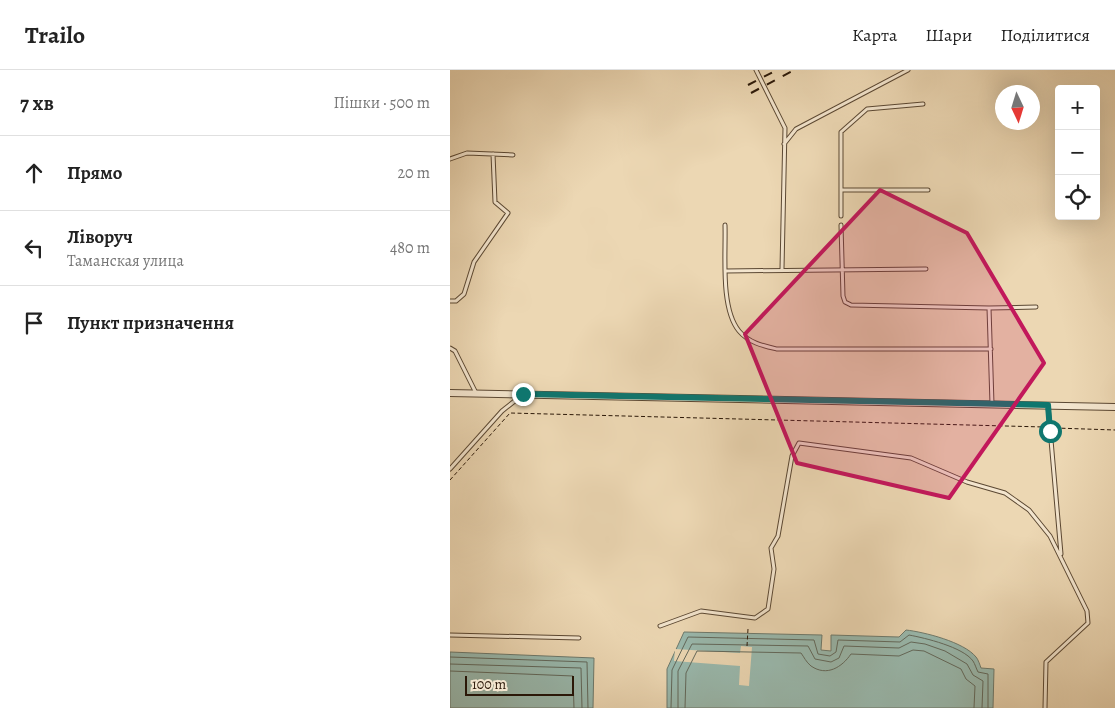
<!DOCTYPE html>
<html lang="uk">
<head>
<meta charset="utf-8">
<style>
  :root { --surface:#fff; --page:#f6f6f6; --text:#222; --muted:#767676; --line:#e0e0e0 }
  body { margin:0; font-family:Alegreya,serif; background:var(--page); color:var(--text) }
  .controls { position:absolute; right:15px; top:15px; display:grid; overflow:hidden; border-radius:5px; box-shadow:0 5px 20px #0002 }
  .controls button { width:45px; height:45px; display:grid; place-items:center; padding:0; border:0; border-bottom:1px solid var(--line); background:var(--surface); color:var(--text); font:25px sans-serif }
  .compass { position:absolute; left:545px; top:15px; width:45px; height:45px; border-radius:50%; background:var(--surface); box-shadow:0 5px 20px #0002; rotate:176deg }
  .scale { position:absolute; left:15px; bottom:12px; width:109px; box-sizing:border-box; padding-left:5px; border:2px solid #2b1808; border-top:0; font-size:14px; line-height:18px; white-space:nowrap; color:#2b1808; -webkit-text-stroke:4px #f3e5ce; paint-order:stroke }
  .stop { position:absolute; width:15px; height:15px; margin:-11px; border:4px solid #0f766e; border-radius:50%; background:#fff }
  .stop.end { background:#0f766e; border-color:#fff; box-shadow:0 1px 5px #0008 }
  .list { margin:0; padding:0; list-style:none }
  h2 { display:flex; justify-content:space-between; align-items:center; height:65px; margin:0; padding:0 20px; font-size:21px }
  h2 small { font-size:16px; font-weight:400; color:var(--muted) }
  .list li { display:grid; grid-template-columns:32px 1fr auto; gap:15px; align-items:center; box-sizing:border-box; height:75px; padding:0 20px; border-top:1px solid var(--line) }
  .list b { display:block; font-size:19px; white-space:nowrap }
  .list p { margin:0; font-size:16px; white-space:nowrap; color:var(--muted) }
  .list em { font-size:16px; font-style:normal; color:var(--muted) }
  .icon { flex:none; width:28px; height:28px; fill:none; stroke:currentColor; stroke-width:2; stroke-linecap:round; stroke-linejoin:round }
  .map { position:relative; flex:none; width:665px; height:638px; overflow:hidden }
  header { display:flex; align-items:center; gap:30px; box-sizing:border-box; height:70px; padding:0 25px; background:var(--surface); border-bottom:1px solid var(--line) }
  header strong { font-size:24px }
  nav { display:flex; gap:28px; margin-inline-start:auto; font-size:18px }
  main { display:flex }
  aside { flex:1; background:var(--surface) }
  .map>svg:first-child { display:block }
  .water { fill:#99b9ae; stroke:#6d796c }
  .pier { fill:#ecd7b3 }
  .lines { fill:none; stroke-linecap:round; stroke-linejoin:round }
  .shore { stroke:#62685b; stroke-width:1 }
  .lane-casing { stroke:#5b4833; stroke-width:5 }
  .street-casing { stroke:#5b4833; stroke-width:8 }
  .path { stroke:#2b1808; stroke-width:1; stroke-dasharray:4 2.5; stroke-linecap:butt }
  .lane { stroke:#f3e5ce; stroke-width:3 }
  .street { stroke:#f3e5ce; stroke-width:6 }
  .rail { stroke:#2b1808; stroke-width:2; stroke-dasharray:9 9; stroke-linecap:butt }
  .route { stroke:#0f766e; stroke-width:6 }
  .marked { fill:#c2185b; fill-opacity:0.2; stroke:#c2185b; stroke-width:4; stroke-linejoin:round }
</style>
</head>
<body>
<header>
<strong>Trailo</strong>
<nav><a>Карта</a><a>Шари</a><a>Поділитися</a></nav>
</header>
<main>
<aside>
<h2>7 хв<small>Пішки · 500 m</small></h2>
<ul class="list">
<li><svg class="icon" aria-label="ahead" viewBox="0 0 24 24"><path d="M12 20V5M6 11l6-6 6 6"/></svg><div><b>Прямо</b></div><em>20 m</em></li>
<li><svg class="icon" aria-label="left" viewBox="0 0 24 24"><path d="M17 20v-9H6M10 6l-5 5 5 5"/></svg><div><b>Ліворуч</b><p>Таманская улица</p></div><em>480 m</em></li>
<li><svg class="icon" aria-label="arrive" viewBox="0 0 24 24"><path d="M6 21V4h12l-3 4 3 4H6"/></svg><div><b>Пункт призначення</b></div></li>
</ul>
</aside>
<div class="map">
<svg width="665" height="638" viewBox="0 0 665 638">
  <rect width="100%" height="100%" fill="#ecd7b3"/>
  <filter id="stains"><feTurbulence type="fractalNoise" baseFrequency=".004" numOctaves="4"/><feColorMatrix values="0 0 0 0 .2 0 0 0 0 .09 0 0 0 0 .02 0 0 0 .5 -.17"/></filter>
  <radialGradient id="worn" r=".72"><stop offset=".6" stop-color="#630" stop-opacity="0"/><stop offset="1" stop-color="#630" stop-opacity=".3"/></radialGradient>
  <path class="water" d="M456 560C474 562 514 572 526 587 528 589 530 595 531 598L544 599 543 638H217V599L234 562 372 565 371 580 381 581V565L449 567Z
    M0 582 144 588 143 638H0Z"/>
  <path class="pier" d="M291 576 302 577 299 616 289 615 290 596 224 591 225 579 290 583Z"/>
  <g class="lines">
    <path class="shore" d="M0 587 137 592 138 638
      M0 594 131 598 132 638
      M0 601 123 606 124 638
      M221 638 222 600 238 567 364 570 368 584 380 586 386 582 388 570 450 572 459 565C475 568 513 577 523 591 525 594 526 598 528 602L538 604V638
      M228 638V601L242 574 358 576 365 589 381 592 389 588 394 576 449 578 461 572 475 574 495 581 517 594 523 605 533 611 532 638
      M235 638 236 603 247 581 351 583C354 587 356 592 361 596 377 607 392 597 401 584L449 586 463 580 474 581 511 599 516 609 525 616 524 638"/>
    <defs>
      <path id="lane" d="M306 0 335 58 332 199
        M334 74 346 59 458 0
        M0 89 17 83 63 85
        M391 120H478
        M391 146V62L417 39 473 34
        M275 155C276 183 270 238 289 261 299 273 314 276 327 279H541
        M391 155 393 226 395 232 401 235 539 238 542 334
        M276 201 476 199
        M0 231H6L14 224 24 192 58 143 45 132 43 84
        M539 238 586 237
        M0 278 5 281 26 323
        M598 336 611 484
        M0 399 52 341 71 326
        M210 556 251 541 305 548 318 539 324 499 321 478 328 466 342 386 349 373 461 388 517 412 555 423 579 440 600 466 637 541 638 553 596 592 595 638
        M0 565 129 568"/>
      <path id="street" d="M0 323 665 337"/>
    </defs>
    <use href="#lane" class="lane-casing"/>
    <use href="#street" class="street-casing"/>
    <path class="path" d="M605 358 665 360
      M0 410 60 343 594 357
      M297 576 298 559"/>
    <use href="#lane" class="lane"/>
    <use href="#street" class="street"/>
    <path class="rail" d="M298 15 327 0
      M301 23 344 0"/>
  </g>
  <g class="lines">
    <path class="route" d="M73 324 598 335 600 361"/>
  </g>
  <path class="marked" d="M430 120 517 163 594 293 499 428 347 393 295 264Z"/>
  <rect width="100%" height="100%" filter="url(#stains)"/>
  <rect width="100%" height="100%" fill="url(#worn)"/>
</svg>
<div class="controls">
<button>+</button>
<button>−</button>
<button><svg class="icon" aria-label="locate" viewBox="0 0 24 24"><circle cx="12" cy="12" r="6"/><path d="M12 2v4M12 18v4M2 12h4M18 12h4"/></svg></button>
</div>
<svg class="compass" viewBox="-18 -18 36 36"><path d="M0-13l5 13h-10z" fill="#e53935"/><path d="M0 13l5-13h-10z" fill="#767676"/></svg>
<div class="scale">100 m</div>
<div class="stop" style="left:600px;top:361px"></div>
<div class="stop end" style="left:73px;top:324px"></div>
</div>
</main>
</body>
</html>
